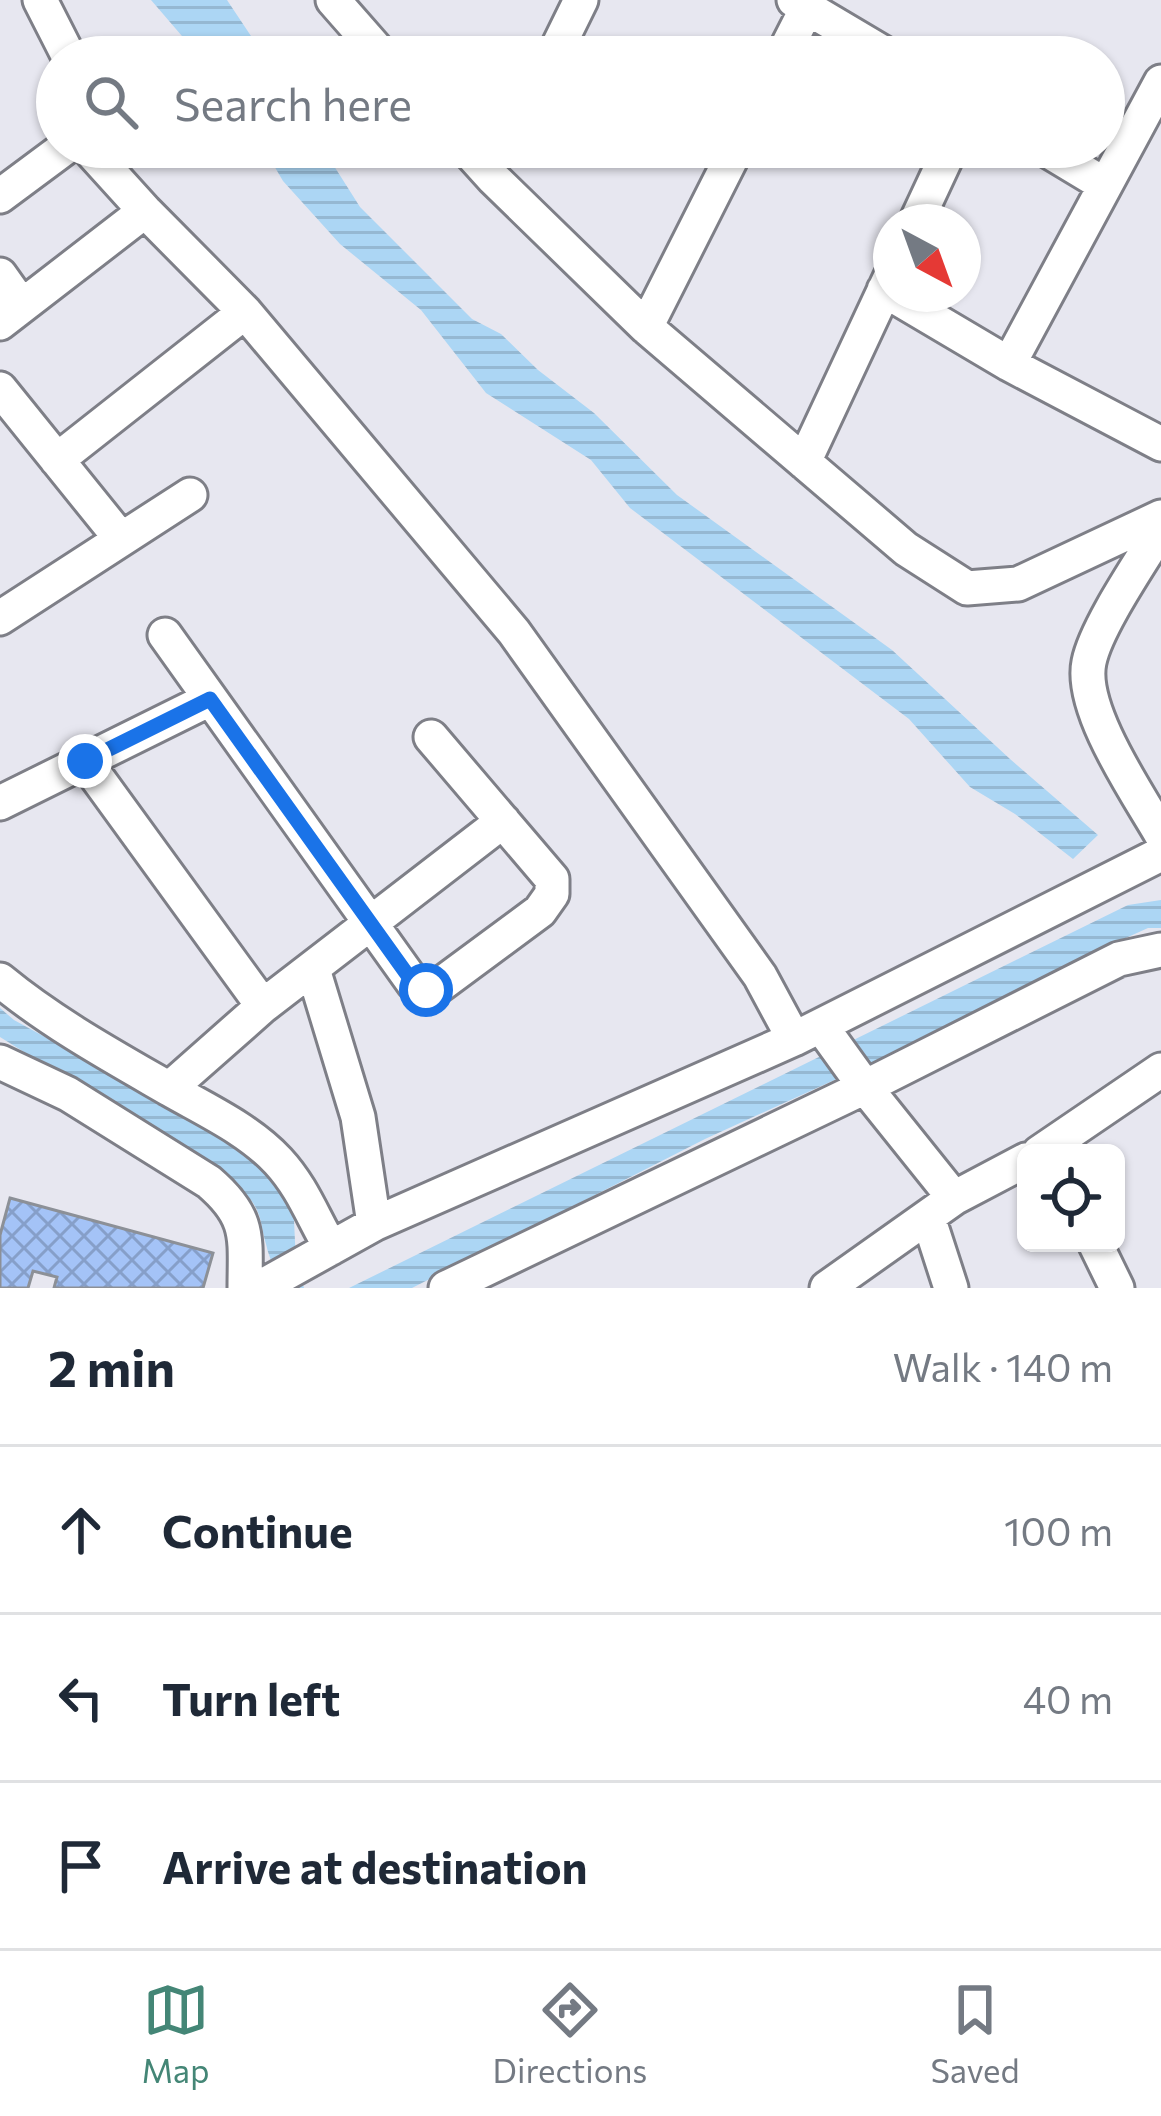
<!DOCTYPE html>
<html lang="en">
<head>
<meta charset="utf-8">
<style>
  :root { --surface:#fff; --page:#f6f6f7; --text:#1f2937; --muted:#747a83; --line:#e0e1e3; --accent:#448676 }
  body { margin:0; font-family:Commissioner,sans-serif; background:var(--page); color:var(--text) }
  .controls { position:absolute; right:36px; bottom:36px; display:grid; overflow:hidden; border-radius:18px; box-shadow:0 3px 9px #0004 }
  .controls button { width:108px; height:108px; display:grid; place-items:center; padding:0; border:0; border-bottom:3px solid var(--line); background:var(--surface); color:var(--text); font:60px sans-serif }
  .compass { position:absolute; left:873px; top:204px; width:108px; height:108px; border-radius:50%; background:var(--surface); box-shadow:0 3px 9px #0004; rotate:139deg }
  .stop { position:absolute; width:36px; height:36px; margin:-27px; border:9px solid #1a73e8; border-radius:50%; background:#fff }
  .stop.end { background:#1a73e8; border-color:#fff; box-shadow:0 3px 12px #0008 }
  .list { margin:0; padding:0; list-style:none }
  h2 { display:flex; justify-content:space-between; align-items:center; height:156px; margin:0; padding:0 48px; font-size:51px }
  h2 small { font-size:39px; font-weight:400; color:var(--muted) }
  .list li { display:grid; grid-template-columns:78px 1fr auto; gap:36px; align-items:center; box-sizing:border-box; height:168px; padding:0 48px; border-top:3px solid var(--line) }
  .list b { display:block; font-size:45px; white-space:nowrap }
  .list em { font-size:39px; font-style:normal; color:var(--muted) }
  .icon { flex:none; width:66px; height:66px; fill:none; stroke:currentColor; stroke-width:2; stroke-linecap:round; stroke-linejoin:round }
  .map { position:relative; flex:none; width:1161px; height:1288px; overflow:hidden }
  .search { position:absolute; background:var(--surface); box-shadow:0 3px 9px #0004; left:36px; right:36px; top:36px; height:132px; display:flex; align-items:center; gap:30px; box-sizing:border-box; padding:0 42px; border-radius:66px; color:var(--muted); font-size:45px }
  .sheet { height:660px; background:var(--surface) }
  nav { display:flex; justify-content:space-around; align-items:center; box-sizing:border-box; height:168px; border-top:3px solid var(--line); background:var(--surface); font-size:33px; color:var(--muted) }
  nav a { display:grid; justify-items:center; gap:6px }
  nav .on { color:var(--accent) }
  .map>svg:first-child { display:block }
  .water { fill:url(#water-rules) }
  .building { fill:url(#building-cross-hatch); stroke:#8c9097; stroke-width:3 }
  .lines { fill:none; stroke-linecap:round; stroke-linejoin:round }
  .minor-casing { stroke:#7e7f87; stroke-width:39 }
  .minor { stroke:#fff; stroke-width:33 }
  .route { stroke:#1a73e8; stroke-width:15 }
</style>
</head>
<body>
<div class="map">
<svg width="1161" height="1288" viewBox="0 0 1161 1288">
  <defs>
    <pattern id="water-rules" width="6" height="5" patternUnits="userSpaceOnUse" patternTransform="scale(3)"><rect width="6" height="5" fill="#acd6f4"/><path d="M0 2.5h6" fill="none" stroke="#95b8d2"/></pattern>
    <pattern id="building-cross-hatch" width="8" height="8" patternUnits="userSpaceOnUse" patternTransform="scale(3)"><rect width="8" height="8" fill="#a4c3f7"/><path d="M0 0l8 8M0 8l8-8" fill="none" stroke="#869fc9"/></pattern>
  </defs>
  <rect width="100%" height="100%" fill="#e7e7f0"/>
  <path class="water" d="M151 0H227L265 57H200Z
    M263 147H322L360 207 472 319 501 334 538 370 594 413 677 495 892 650 1010 759 1098 835 1073 859 1015 814 970 787 909 719 630 508 591 460 486 393 421 310 340 244 283 181Z
    M1161 900V928H1148L1097 951 909 1046 705 1139 412 1288H349L1128 905Z
    M0 1008 14 1020 220 1133 272 1173 287 1200 294 1220 296 1263 304 1288H280C277 1272 269 1259 266 1244 261 1228 262 1214 251 1200 222 1163 175 1144 136 1121 90 1093 45 1065 0 1037Z"/>
  <path class="building" d="M10 1198 213 1253 203 1288H54L57 1277 33 1271 28 1288H0V1235Z"/>
  <g class="lines">
    <defs>
      <path id="minor" d="M40 0 69 57
        M333 0 383 57
        M794 0 890 57
        M553 57 581 0
        M782 57 807 8
        M87 147 145 211 245 312 514 632 760 976 794 1039
        M465 147 493 178 646 327 906 549 967 588 1018 584 1161 517
        M1042 147 1105 185
        M0 196 66 147
        M916 222 951 147
        M0 275 22 306
        M884 290 1009 364 1161 444
        M0 323 145 211
        M646 327 737 147
        M1009 364 1161 82
        M0 389 121 539
        M57 460 245 312
        M804 462 891 276
        M1161 529C1141 562 1096 627 1089 662 1079 709 1138 794 1161 834
        M0 618 190 495
        M165 635 414 984 426 990 440 985 540 911 552 894V879L431 737
        M85 761 263 1006
        M0 803 210 699
        M313 969 358 1117 374 1224
        M0 980C52 1023 112 1056 171 1090 208 1111 249 1130 278 1161 303 1188 313 1218 331 1248
        M821 1026 865 1087 954 1198
        M0 1062 68 1094 209 1182C251 1218 245 1238 245 1288
        M169 1089 263 1006 503 821
        M1039 1153 1161 1070
        M928 1217 951 1288
        M1095 1243 1117 1288
        M259 1288 374 1224 794 1039 1161 854
        M446 1288 865 1087 1119 959 1161 950
        M827 1288 954 1198 1026 1160"/>
    </defs>
    <use href="#minor" class="minor-casing"/>
    <use href="#minor" class="minor"/>
  </g>
  <g class="lines">
    <path class="route" d="M85 761 210 699 414 984 426 990"/>
  </g>
</svg>
<div class="controls">
<button><svg class="icon" aria-label="locate" viewBox="0 0 24 24"><circle cx="12" cy="12" r="6"/><path d="M12 2v4M12 18v4M2 12h4M18 12h4"/></svg></button>
</div>
<svg class="compass" viewBox="-18 -18 36 36"><path d="M0-13l5 13h-10z" fill="#e53935"/><path d="M0 13l5-13h-10z" fill="#747a83"/></svg>
<div class="stop" style="left:426px;top:990px"></div>
<div class="stop end" style="left:85px;top:761px"></div>
<div class="search"><svg class="icon" aria-label="search" viewBox="0 0 24 24"><circle cx="10" cy="10" r="6"/><path d="M15 15l6 6"/></svg>Search here</div>
</div>
<section class="sheet">
<h2>2 min<small>Walk · 140 m</small></h2>
<ul class="list">
<li><svg class="icon" aria-label="ahead" viewBox="0 0 24 24"><path d="M12 20V5M6 11l6-6 6 6"/></svg><div><b>Continue</b></div><em>100 m</em></li>
<li><svg class="icon" aria-label="left" viewBox="0 0 24 24"><path d="M17 20v-9H6M10 6l-5 5 5 5"/></svg><div><b>Turn left</b></div><em>40 m</em></li>
<li><svg class="icon" aria-label="arrive" viewBox="0 0 24 24"><path d="M6 21V4h12l-3 4 3 4H6"/></svg><div><b>Arrive at destination</b></div></li>
</ul>
</section>
<nav>
<a class="on"><svg class="icon" aria-label="map" viewBox="0 0 24 24"><path d="M3 6l6-2 6 2 6-2v14l-6 2-6-2-6 2zM9 4v14M15 6v14"/></svg>Map</a>
<a><svg class="icon" aria-label="directions" viewBox="0 0 24 24"><path d="M12 3l9 9-9 9-9-9zM9 14v-3h6M13 9l2 2-2 2"/></svg>Directions</a>
<a><svg class="icon" aria-label="saved" viewBox="0 0 24 24"><path d="M7 4h10v16l-5-4-5 4z"/></svg>Saved</a>
</nav>
</body>
</html>
